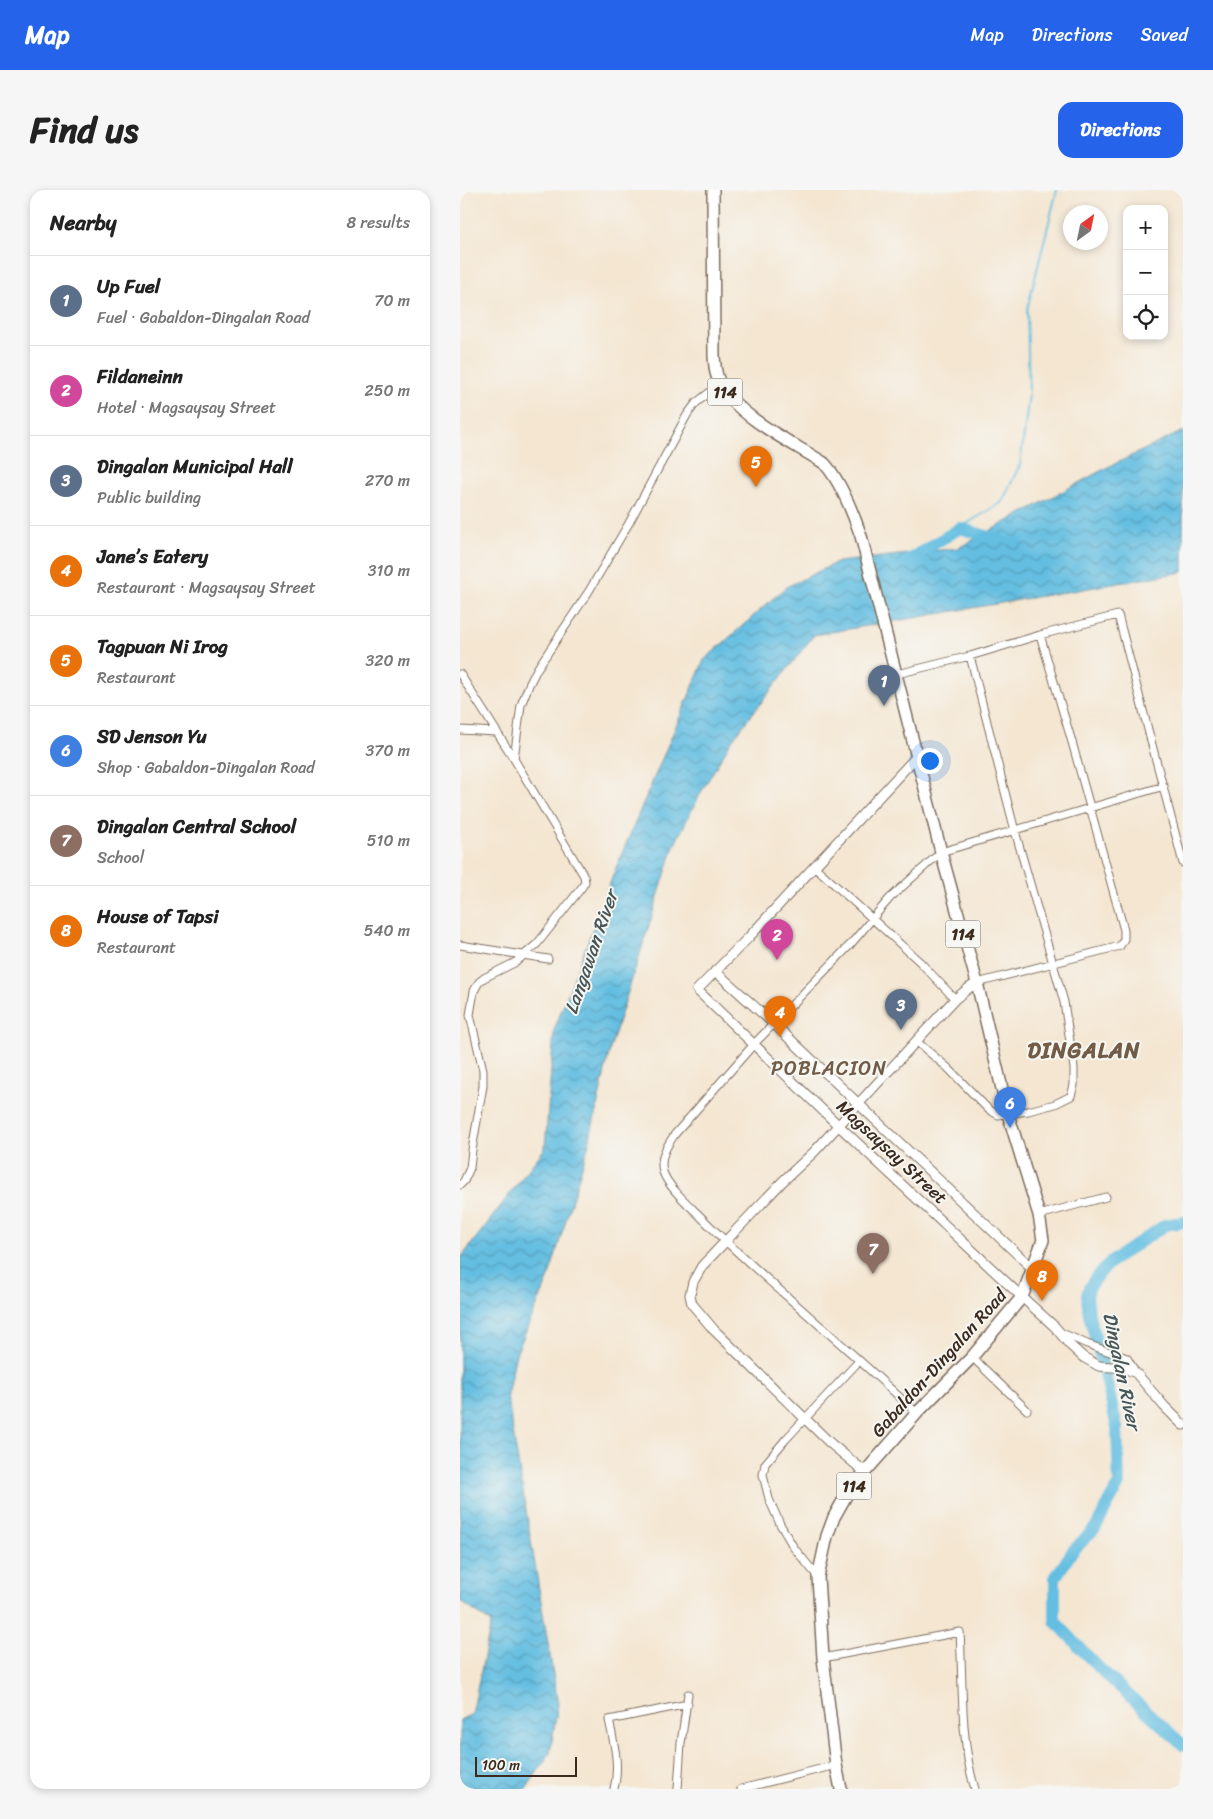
<!DOCTYPE html>
<html lang="en">
<head>
<meta charset="utf-8">
<style>
  :root { --surface:#fff; --page:#f6f6f6; --text:#222; --muted:#767676; --line:#e0e0e0; --accent:#2563eb }
  body { margin:0; font-family:Sriracha,sans-serif; background:var(--page); color:var(--text) }
  .controls { position:absolute; right:15px; top:15px; display:grid; overflow:hidden; border-radius:10px; box-shadow:0 2px 8px #0003 }
  .controls button { width:45px; height:45px; display:grid; place-items:center; padding:0; border:0; border-bottom:1px solid var(--line); background:var(--surface); color:var(--text); font:25px sans-serif }
  .compass { position:absolute; left:603px; top:15px; width:45px; height:45px; border-radius:50%; background:var(--surface); box-shadow:0 2px 8px #0003; rotate:33deg }
  .scale { position:absolute; left:15px; bottom:12px; width:102px; box-sizing:border-box; padding-left:5px; border:2px solid #3b2a1e; border-top:0; font-size:14px; line-height:18px; white-space:nowrap; color:#3b2a1e; -webkit-text-stroke:4px #f6f6f2; paint-order:stroke }
  .you { position:absolute; left:469px; top:570px; width:18px; height:18px; margin:-12px; border:4px solid #fff; border-radius:50%; background:#1a73e8; box-shadow:0 0 0 8px #1a73e833 }
  .badge { display:grid; place-items:center; width:32px; height:32px; border-radius:50%; background:var(--accent); color:#fff; font-size:16px; font-weight:700 }
  .pin { position:absolute; translate:-50% -41px; filter:drop-shadow(0 1px 2px #0008) }
  .pin::after { content:''; position:absolute; top:26px; width:18px; height:15px; background:inherit; clip-path:polygon(0 0,100% 0,50% 100%) }
  .list { margin:0; padding:0; list-style:none }
  h2 { display:flex; justify-content:space-between; align-items:center; height:65px; margin:0; padding:0 20px; font-size:21px }
  h2 small { font-size:16px; font-weight:400; color:var(--muted) }
  .list li { display:grid; grid-template-columns:32px 1fr auto; gap:15px; align-items:center; box-sizing:border-box; height:90px; padding:0 20px; border-top:1px solid var(--line) }
  .list b { display:block; font-size:19px; white-space:nowrap }
  .list p { margin:0; font-size:16px; white-space:nowrap; color:var(--muted) }
  .list em { font-size:16px; font-style:normal; color:var(--muted) }
  .icon { flex:none; width:28px; height:28px; fill:none; stroke:currentColor; stroke-width:2; stroke-linecap:round; stroke-linejoin:round }
  .map { position:relative; flex:none; width:723px; height:1599px; overflow:hidden; border-radius:15px }
  header { display:flex; align-items:center; gap:30px; box-sizing:border-box; height:70px; padding:0 25px; background:var(--accent); color:#fff }
  header strong { font-size:24px }
  nav { display:flex; gap:28px; margin-inline-start:auto; font-size:18px }
  .intro { display:flex; align-items:center; justify-content:space-between; box-sizing:border-box; height:120px; padding:0 30px }
  h1 { margin:0; font-size:35px }
  .button { padding:12px 22px; border-radius:15px; background:var(--accent); color:#fff; font-size:18px; font-weight:700 }
  main { display:flex; gap:30px; padding:0 30px }
  aside { flex:1; background:var(--surface); border-radius:15px; box-shadow:0 2px 8px #0003 }
  .map>svg:first-child { display:block }
  .water { fill:url(#water-waves); stroke:#4f7480 }
  .lines { fill:none; stroke-linecap:round; stroke-linejoin:round }
  .stream { stroke:#63bee1; stroke-width:2 }
  .river { stroke:#63bee1; stroke-width:12 }
  .minor-casing { stroke:#7c6c5d; stroke-width:9 }
  .tertiary-casing { stroke:#7c6c5d; stroke-width:11 }
  .primary-casing { stroke:#7c6c5d; stroke-width:14 }
  .minor { stroke:#fff; stroke-width:7 }
  .tertiary { stroke:#fff; stroke-width:9 }
  .primary { stroke:#fff; stroke-width:11 }
  .labels { text-anchor:middle; dominant-baseline:central; stroke-width:4; stroke-linejoin:round; paint-order:stroke }
  .shield { fill:#f6f6f2; stroke:#73675e; stroke-width:1 }
  .shield-label { font-size:16px; font-weight:bold; fill:#3b2a1e }
  .street-label { font-size:18px; fill:#3b2a1e; stroke:#f6f6f2 }
  .water-label { font-size:19px; font-style:italic; fill:#475658; stroke:#f6f6f2 }
  .quarter-label { font-size:20px; letter-spacing:1px; fill:#735c47; stroke:#f6f6f2 }
  .district-label { font-size:22px; font-weight:bold; letter-spacing:1px; fill:#735c47; stroke:#f6f6f2 }
</style>
</head>
<body>
<header>
<strong>Map</strong>
<nav><a>Map</a><a>Directions</a><a>Saved</a></nav>
</header>
<div class="intro"><h1>Find us</h1><a class="button">Directions</a></div>
<main>
<aside>
<h2>Nearby<small>8 results</small></h2>
<ul class="list">
<li><span class="badge" style="background:#5c6f8a">1</span><div><b>Up Fuel</b><p>Fuel · Gabaldon-Dingalan Road</p></div><em>70 m</em></li>
<li><span class="badge" style="background:#d1479c">2</span><div><b>Fildaneinn</b><p>Hotel · Magsaysay Street</p></div><em>250 m</em></li>
<li><span class="badge" style="background:#5c6f8a">3</span><div><b>Dingalan Municipal Hall</b><p>Public building</p></div><em>270 m</em></li>
<li><span class="badge" style="background:#e8710a">4</span><div><b>Jane’s Eatery</b><p>Restaurant · Magsaysay Street</p></div><em>310 m</em></li>
<li><span class="badge" style="background:#e8710a">5</span><div><b>Tagpuan Ni Irog</b><p>Restaurant</p></div><em>320 m</em></li>
<li><span class="badge" style="background:#3f7fe0">6</span><div><b>SD Jenson Yu</b><p>Shop · Gabaldon-Dingalan Road</p></div><em>370 m</em></li>
<li><span class="badge" style="background:#8d6e63">7</span><div><b>Dingalan Central School</b><p>School</p></div><em>510 m</em></li>
<li><span class="badge" style="background:#e8710a">8</span><div><b>House of Tapsi</b><p>Restaurant</p></div><em>540 m</em></li>
</ul>
</aside>
<div class="map">
<svg width="723" height="1599" viewBox="0 0 723 1599">
  <defs>
    <pattern id="water-waves" width="16" height="10" patternUnits="userSpaceOnUse" patternTransform="scale(1.25)"><rect width="16" height="10" fill="#63bee1"/><path d="M0 5q4-4 8 0t8 0" fill="none" stroke="#539bb6"/></pattern>
  </defs>
  <rect width="100%" height="100%" fill="#f6f6f2"/>
  <filter id="ink" filterUnits="userSpaceOnUse"><feTurbulence type="fractalNoise" baseFrequency=".02" numOctaves="2"/><feDisplacementMap in="SourceGraphic" scale="10" xChannelSelector="R" yChannelSelector="G"/><feConvolveMatrix kernelMatrix="1 2 1 2 8 2 1 2 1" color-interpolation-filters="sRGB"/></filter>
  <filter id="wash" filterUnits="userSpaceOnUse"><feTurbulence type="fractalNoise" baseFrequency=".0096" numOctaves="4" result="noise"/><feDisplacementMap in="SourceGraphic" scale="20" xChannelSelector="R" yChannelSelector="G"/><feGaussianBlur stdDeviation="1.12" result="paint"/><feColorMatrix in="noise" values="0 0 0 0 0 0 0 0 0 0 0 0 0 0 0 0 0 1.4 0 .05"/><feComposite in="paint" operator="in"/></filter>
  <g filter="url(#wash)">
    <rect width="100%" height="100%" fill="#f4e6d1"/>
    <path class="water" d="M723 241V382L354 445 272 550 240 604 214 656 150 859 129 953 88 1090 56 1164 47 1205 98 1514 90 1563 66 1599H0V1530L12 1524 31 1433 0 1411V1069L85 958 94 840 157 675 244 470 326 397 378 372 498 358 646 278Z"/>
    <g class="lines">
      <path class="stream" d="M500 338 542 312 560 275 569 204 567 120 597 0"/>
      <path class="river" d="M447 371 500 338 536 349
        M723 1032 705 1035 652 1071 636 1087 629 1098 627 1106 629 1125 645 1184 657 1238 659 1294 636 1337 612 1362 595 1388V1431L638 1477 723 1555"/>
    </g>
  </g>
  <g filter="url(#ink)">
    <g class="lines">
      <defs>
        <path id="minor" d="M0 484 54 569
          M437 484 510 466 580 445 658 425 723 673
          M0 540 36 542
          M354 676 460 772 495 809
          M0 755 88 769
          M517 793 660 756 664 749V740L612 552 580 445
          M457 852 488 878 528 919 538 925 568 921 595 914 611 906 614 895V878L604 812 555 641 510 466
          M0 995 4 991 10 978 12 960 23 896V880L10 825 14 801 19 792 24 788 56 772 77 754 122 697 125 692 124 686 54 569 61 515 69 495 77 479 129 401 169 333 227 225 236 213 260 194
          M579 1025 646 1007
          M602 1143 627 1154 667 1168 676 1183
          M512 1167 567 1220
          M457 1223C424 1193 392 1163 358 1134 318 1098 277 1064 240 1026 229 1015 208 997 203 982 199 967 207 956 215 944L295 853 390 755 430 708 481 662 704 596
          M358 1387 334 1358 320 1334 309 1309 303 1285 305 1274 326 1249 399 1171
          M363 1468 500 1442C503 1492 500 1551 515 1599
          M154 1599C160 1575 154 1553 149 1530L228 1514
          M218 1599 221 1553 228 1504
          M281 1599 376 1575"/>
        <path id="tertiary" d="M456 567 289 747 237 800 378 935 562 1107 595 1137 610 1155 623 1167 639 1176 664 1178 676 1183 704 1216 723 1235
          M255 781 313 833 573 1079
          M405 1282 370 1253 254 1140 232 1114 230 1105 233 1092 242 1076 323 991 354 962 495 809 509 798 517 793"/>
        <path id="primary" d="M253 0 254 166C255 176 255 186 261 195 279 228 333 253 364 273 380 290 393 323 401 346L481 662 517 793 548 924 579 1025 583 1050 562 1107 512 1167 457 1223 405 1282 387 1304 374 1327 367 1346 358 1387 363 1468 376 1575 381 1599"/>
      </defs>
      <use href="#minor" class="minor-casing"/>
      <use href="#tertiary" class="tertiary-casing"/>
      <use href="#primary" class="primary-casing"/>
      <use href="#minor" class="minor"/>
      <use href="#tertiary" class="tertiary"/>
      <use href="#primary" class="primary"/>
    </g>
  </g>
  <g class="labels">
    <g class="shield">
      <rect x="247.5" y="188.5" width="35" height="27" rx="4"/>
      <rect x="485.5" y="730.5" width="35" height="27" rx="4"/>
      <rect x="376.5" y="1282.5" width="35" height="27" rx="4"/>
    </g>
    <g class="shield-label">
      <text x="265" y="202">114</text>
      <text x="503" y="744">114</text>
      <text x="394" y="1296">114</text>
    </g>
    <g class="street-label">
      <text transform="translate(432 962) rotate(43)">Magsaysay Street</text>
      <text transform="translate(479 1173) rotate(-48)">Gabaldon-Dingalan Road</text>
    </g>
    <g class="water-label">
      <text transform="translate(131 762) rotate(-71)">Langawan River</text>
      <text transform="translate(662 1181) rotate(78)">Dingalan River</text>
    </g>
    <g class="quarter-label">
      <text x="369" y="878">POBLACION</text>
    </g>
    <g class="district-label">
      <text x="624" y="860">DINGALAN</text>
    </g>
  </g>
</svg>
<div class="controls">
<button>+</button>
<button>−</button>
<button><svg class="icon" aria-label="locate" viewBox="0 0 24 24"><circle cx="12" cy="12" r="6"/><path d="M12 2v4M12 18v4M2 12h4M18 12h4"/></svg></button>
</div>
<svg class="compass" viewBox="-18 -18 36 36"><path d="M0-13l5 13h-10z" fill="#e53935"/><path d="M0 13l5-13h-10z" fill="#767676"/></svg>
<div class="scale">100 m</div>
<div class="you"></div>
<div class="pin badge" style="left:424px;top:516px;background:#5c6f8a">1</div>
<div class="pin badge" style="left:317px;top:770px;background:#d1479c">2</div>
<div class="pin badge" style="left:441px;top:840px;background:#5c6f8a">3</div>
<div class="pin badge" style="left:320px;top:847px;background:#e8710a">4</div>
<div class="pin badge" style="left:296px;top:297px;background:#e8710a">5</div>
<div class="pin badge" style="left:550px;top:938px;background:#3f7fe0">6</div>
<div class="pin badge" style="left:413px;top:1084px;background:#8d6e63">7</div>
<div class="pin badge" style="left:582px;top:1111px;background:#e8710a">8</div>
</div>
</main>
</body>
</html>
